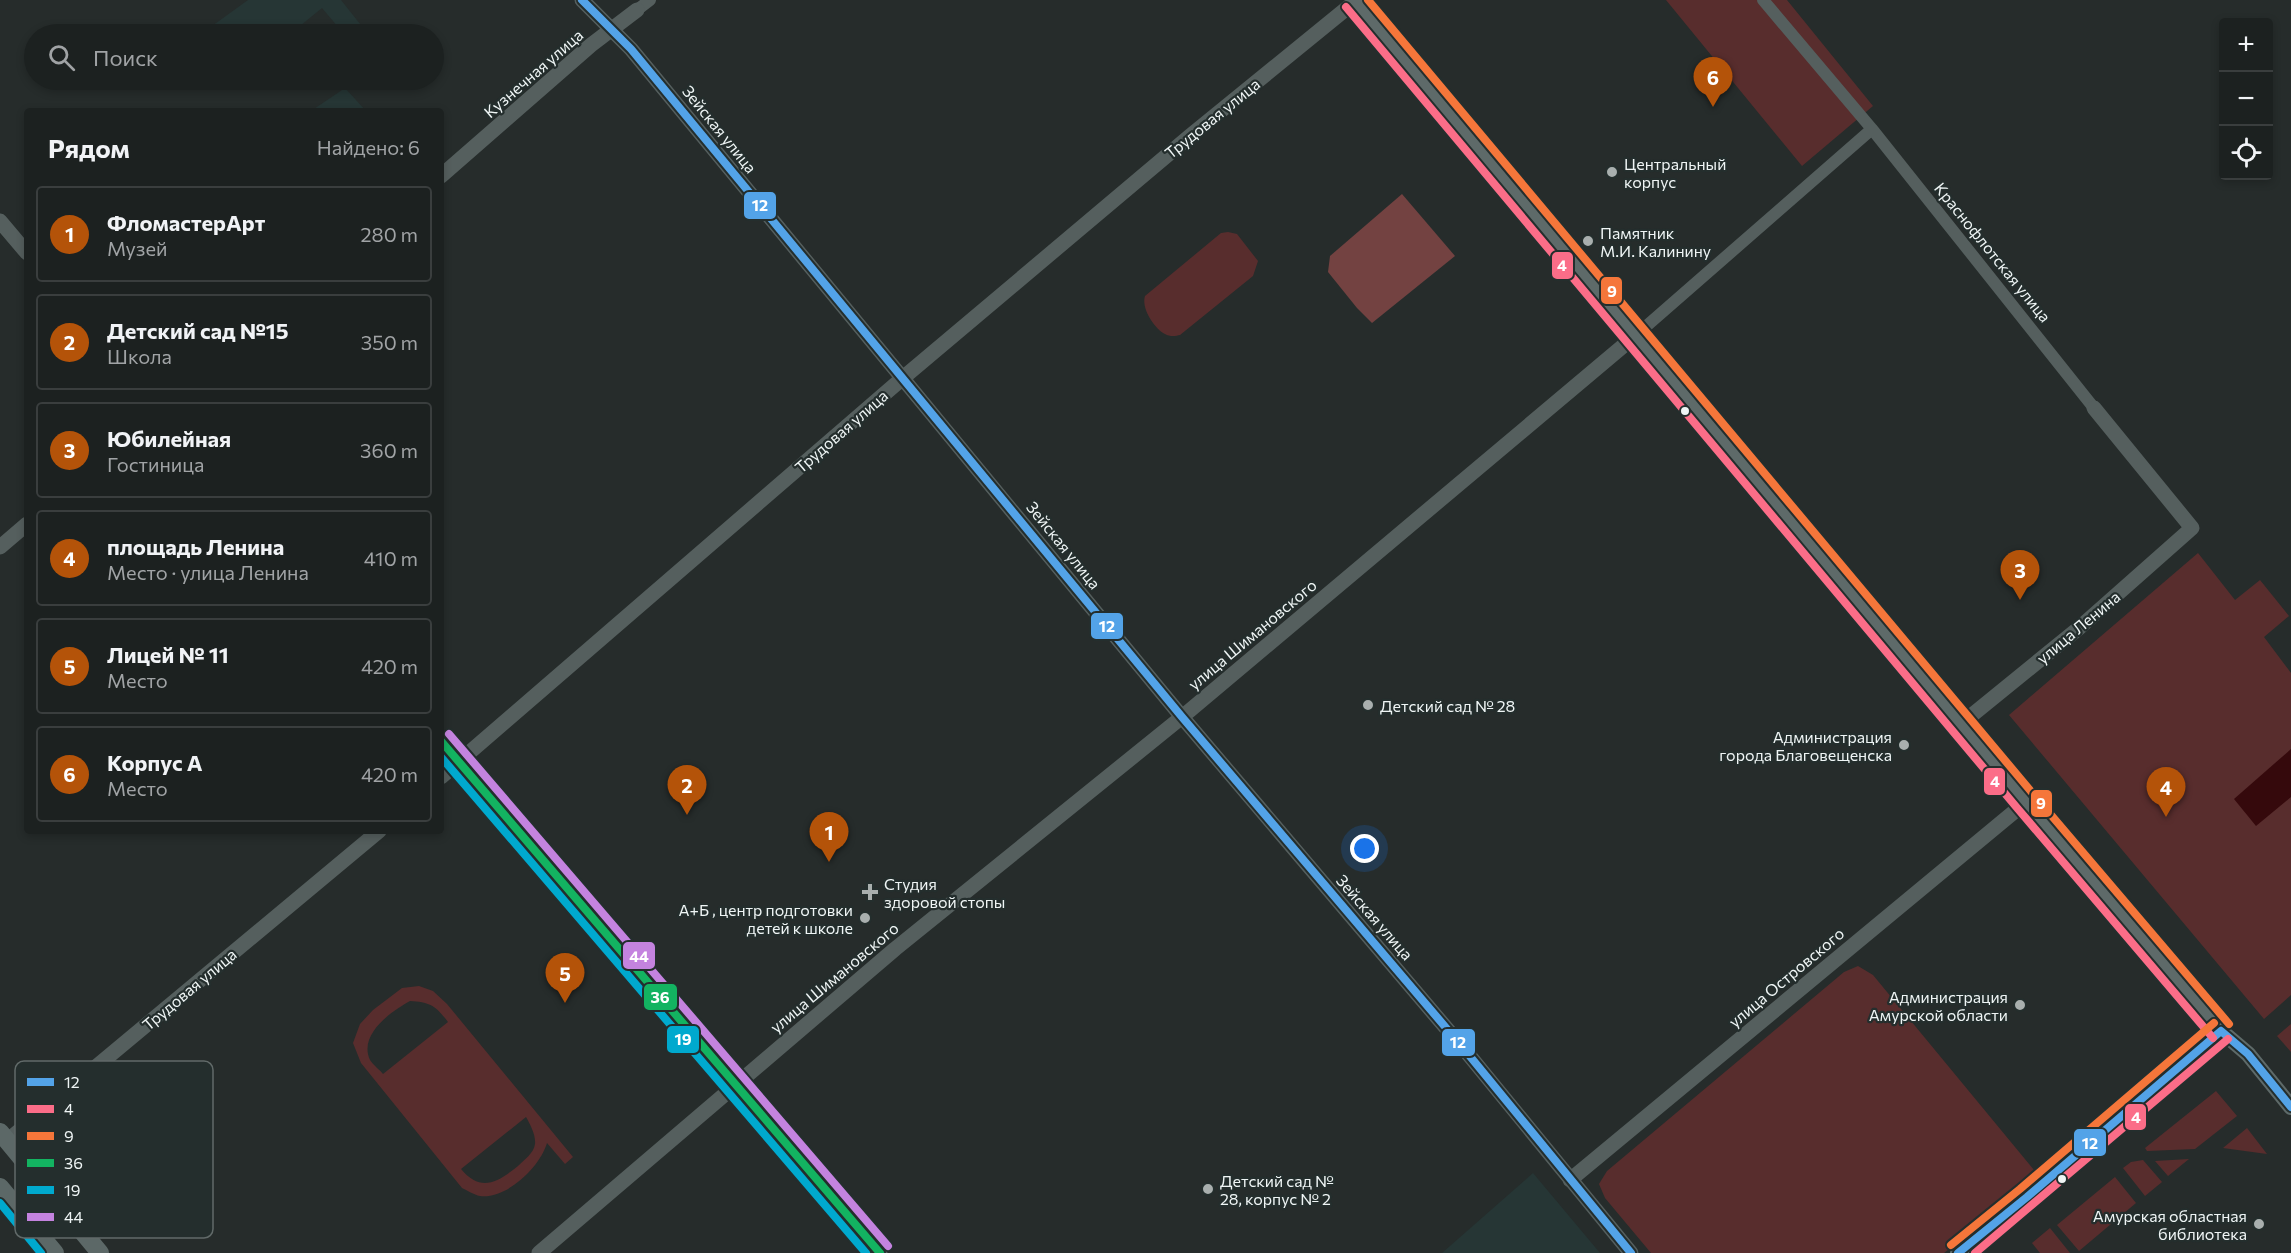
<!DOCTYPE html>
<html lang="ru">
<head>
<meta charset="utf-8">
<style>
  :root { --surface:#1c2120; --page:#292e2d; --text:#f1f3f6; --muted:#a0a3a5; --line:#3a3e3e; --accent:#b45309 }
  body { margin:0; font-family:Commissioner,sans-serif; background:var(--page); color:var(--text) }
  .controls { position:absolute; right:18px; top:18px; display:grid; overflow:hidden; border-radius:6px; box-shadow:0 3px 9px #0003 }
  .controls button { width:54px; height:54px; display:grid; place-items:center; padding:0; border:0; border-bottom:2px solid var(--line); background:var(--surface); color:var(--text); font:30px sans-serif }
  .you { position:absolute; left:1365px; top:849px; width:21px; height:21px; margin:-15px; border:4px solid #fff; border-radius:50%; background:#1a73e8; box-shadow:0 0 0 9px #1a73e833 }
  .badge { display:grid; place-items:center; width:39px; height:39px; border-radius:50%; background:var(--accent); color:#fff; font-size:20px; font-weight:700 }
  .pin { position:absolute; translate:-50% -50px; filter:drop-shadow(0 2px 3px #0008) }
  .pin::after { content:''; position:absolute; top:32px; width:21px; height:18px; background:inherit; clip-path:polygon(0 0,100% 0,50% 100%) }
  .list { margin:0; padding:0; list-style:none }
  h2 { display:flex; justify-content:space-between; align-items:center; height:78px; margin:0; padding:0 24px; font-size:26px }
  h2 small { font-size:20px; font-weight:400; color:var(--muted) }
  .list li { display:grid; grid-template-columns:39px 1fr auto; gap:18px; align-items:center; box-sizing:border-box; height:96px; margin:0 12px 12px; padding:0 12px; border:2px solid var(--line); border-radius:6px }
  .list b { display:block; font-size:22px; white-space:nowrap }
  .list p { margin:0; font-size:20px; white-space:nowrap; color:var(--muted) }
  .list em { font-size:20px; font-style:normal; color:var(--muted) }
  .icon { flex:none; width:33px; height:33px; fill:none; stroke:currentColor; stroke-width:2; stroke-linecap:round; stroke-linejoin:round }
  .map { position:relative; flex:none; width:2291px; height:1253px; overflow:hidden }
  .search { position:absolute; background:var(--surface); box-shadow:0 3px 9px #0003; left:24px; top:24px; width:420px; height:66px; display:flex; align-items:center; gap:15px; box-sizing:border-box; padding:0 21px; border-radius:33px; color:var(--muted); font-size:22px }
  .panel { position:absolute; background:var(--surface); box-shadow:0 3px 9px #0003; left:24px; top:108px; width:420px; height:726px; border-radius:6px }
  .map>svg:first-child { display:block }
  .built { fill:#263635 }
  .green { fill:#582d2d; fill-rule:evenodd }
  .forest { fill:#734241 }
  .water { fill:#35090c }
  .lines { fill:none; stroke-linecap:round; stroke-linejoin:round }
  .minor { stroke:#555f5e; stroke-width:12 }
  .tertiary { stroke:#555f5e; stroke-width:15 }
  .secondary { stroke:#5e6a69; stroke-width:16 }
  .primary { stroke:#5c6867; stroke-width:18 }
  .bus-1-casing { stroke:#242e2d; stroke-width:12 }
  .bus-2-casing { stroke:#242e2d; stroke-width:12 }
  .bus-3-casing { stroke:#242e2d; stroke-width:12 }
  .bus-4-casing { stroke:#242e2d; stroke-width:12 }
  .bus-5-casing { stroke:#242e2d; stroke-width:12 }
  .bus-6-casing { stroke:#242e2d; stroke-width:12 }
  .bus-1 { stroke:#53a3e8; stroke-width:8 }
  .bus-2 { stroke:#fb6d88; stroke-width:8 }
  .bus-3 { stroke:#f5763a; stroke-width:8 }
  .bus-4 { stroke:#13b361; stroke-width:8 }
  .bus-5 { stroke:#00a9ce; stroke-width:8 }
  .bus-6 { stroke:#c483df; stroke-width:8 }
  .poi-dot { fill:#a9afae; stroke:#242e2d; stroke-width:2 }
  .bus-dot { fill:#eff5f5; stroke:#242e2d; stroke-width:2 }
  .labels { text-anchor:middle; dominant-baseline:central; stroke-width:4.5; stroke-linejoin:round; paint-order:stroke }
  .street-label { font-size:16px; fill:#eff5f5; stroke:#242e2d }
  .poi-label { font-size:16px; fill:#eff5f5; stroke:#242e2d; text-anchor:start }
  .key { fill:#242e2d; stroke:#616a69; stroke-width:1.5 }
  .key-label { font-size:16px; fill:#eff5f5 }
  .line-badge { stroke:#242e2d; stroke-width:2 }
  .badge-label { font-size:16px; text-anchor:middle; font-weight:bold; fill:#fff }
</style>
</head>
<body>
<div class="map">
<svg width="2291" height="1253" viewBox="0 0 2291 1253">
  <rect width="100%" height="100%" fill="#262c2b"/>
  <path class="built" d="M248 0H341L368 34H344L322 8 290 34H201Z
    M345 88 366 111H311Z
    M1533 1173 1600 1253H1442Z"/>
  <path class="green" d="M1666 0H1787L1873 106 1802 166Z
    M1228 232 1237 234 1258 261 1253 276 1180 335C1176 336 1170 337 1165 334 1154 328 1141 308 1145 296L1221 233Z
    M2198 553 2235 600 2260 580 2289 616 2264 637 2291 673V995L2264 1019 2009 715Z
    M1858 966 1873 975 2034 1170 2032 1183 1944 1253H1651L1605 1198 1599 1184 1607 1171 1844 972Z
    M419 986 433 991 447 1004 573 1157 565 1164 547 1143C540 1167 507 1199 480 1196 474 1195 467 1190 462 1188L361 1063 353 1043 360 1024 373 1010 402 988ZM410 1001C430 1002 436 1006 448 1022L383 1074C380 1070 373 1065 370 1060 358 1034 392 1011 410 1001ZM526 1117C530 1124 536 1135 535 1144 534 1153 524 1160 518 1166 498 1182 481 1193 461 1169Z
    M2291 1024V1052L2277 1036Z
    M2216 1091 2237 1116 2195 1149 2147 1151 2145 1148Z
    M2247 1128 2267 1154 2223 1148Z
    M2189 1159 2168 1176 2155 1161Z
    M2143 1160 2162 1182 2145 1196 2123 1168 2131 1162Z
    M2115 1177 2136 1203 2079 1251 2057 1225Z
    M2050 1228 2070 1253H2040L2032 1243Z"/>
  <path class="forest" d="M1402 194 1455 256 1372 323 1357 308 1328 272 1330 256Z"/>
  <path class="water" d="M2291 749V797L2256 826 2234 799Z"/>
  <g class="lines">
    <path class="minor" d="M1763 0 1872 129 2094 408
      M637 10 650 0
      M1635 336 1872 129"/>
    <path class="tertiary" d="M582 0 631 49 1182 717 1464 1049 1631 1253
      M441 176 591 45 637 10
      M0 221 27 253
      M0 547 27 524
      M1961 724 2079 628 2192 528 2094 408
      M441 741 880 1253
      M441 777 904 377 1190 136 1357 0
      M7 1141 379 831
      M1570 1180 2026 802
      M539 1253 895 949 1182 717 1635 336"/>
    <path class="secondary" d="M1354 0 2026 802 2190 995 2221 1031 2248 1054 2291 1107
      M1958 1253 2027 1197 2221 1031"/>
    <path class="primary" d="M0 1132 100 1253
      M0 1187 55 1253"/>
    <defs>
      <path id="bus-1" d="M582 0 631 49 1182 717 1464 1049 1631 1253
        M2221 1031 2248 1054 2291 1107
        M1958 1253 2027 1197 2221 1031"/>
      <path id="bus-2" d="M1346 7 2018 809 2213 1038
        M1975 1253 2228 1039"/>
      <path id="bus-3" d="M1368 0 2034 795 2229 1024
        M1951 1245 2020 1189 2214 1023"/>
      <path id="bus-4" d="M441 741 880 1253"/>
      <path id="bus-5" d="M441 757 866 1253
        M0 1203 41 1253"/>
      <path id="bus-6" d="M449 734 888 1246"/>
    </defs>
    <use href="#bus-1" class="bus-1-casing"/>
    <use href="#bus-2" class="bus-2-casing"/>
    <use href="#bus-3" class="bus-3-casing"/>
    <use href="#bus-4" class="bus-4-casing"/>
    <use href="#bus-5" class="bus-5-casing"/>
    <use href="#bus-6" class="bus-6-casing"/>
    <use href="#bus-1" class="bus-1"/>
    <use href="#bus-2" class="bus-2"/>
    <use href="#bus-3" class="bus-3"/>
    <use href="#bus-4" class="bus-4"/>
    <use href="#bus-5" class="bus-5"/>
    <use href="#bus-6" class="bus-6"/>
  </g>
  <g class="poi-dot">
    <circle cx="1612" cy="172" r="6"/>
    <circle cx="1588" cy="241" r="6"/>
    <circle cx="1368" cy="705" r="6"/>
    <circle cx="1904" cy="745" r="6"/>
    <path d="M867 883h6v6h6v6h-6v6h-6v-6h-6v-6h6z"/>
    <circle cx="865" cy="918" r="6"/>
    <circle cx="2020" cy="1005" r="6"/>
    <circle cx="1208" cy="1189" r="6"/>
    <circle cx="2259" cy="1224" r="6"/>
  </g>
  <g class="bus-dot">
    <circle cx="1685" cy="411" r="5"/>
    <circle cx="2062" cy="1179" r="5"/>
  </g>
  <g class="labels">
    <g class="street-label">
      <text transform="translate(533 73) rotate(-41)">Кузнечная улица</text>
      <text transform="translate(1212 118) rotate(-39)">Трудовая улица</text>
      <text transform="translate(720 129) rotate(51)">Зейская улица</text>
      <text transform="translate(1993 252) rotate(51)">Краснофлотская улица</text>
      <text transform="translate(841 431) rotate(-41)">Трудовая улица</text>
      <text transform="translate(1064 545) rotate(51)">Зейская улица</text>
      <text transform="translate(2078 627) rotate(-40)">улица Ленина</text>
      <text transform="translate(1252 634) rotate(-40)">улица Шимановского</text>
      <text transform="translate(1375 917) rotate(49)">Зейская улица</text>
      <text transform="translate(834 977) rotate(-40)">улица Шимановского</text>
      <text transform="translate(1786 977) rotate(-40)">улица Островского</text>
      <text transform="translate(189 989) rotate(-40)">Трудовая улица</text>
    </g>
    <g class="poi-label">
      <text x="1624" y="163">Центральный<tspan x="1624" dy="18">корпус</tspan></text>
      <text x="1600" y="232">Памятник<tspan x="1600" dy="18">М.И. Калинину</tspan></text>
      <text x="1380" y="705">Детский сад № 28</text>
      <text x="1892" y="736" text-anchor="end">Администрация<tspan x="1892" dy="18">города Благовещенска</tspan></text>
      <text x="884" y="883">Студия<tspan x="884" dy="18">здоровой стопы</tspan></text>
      <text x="853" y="909" text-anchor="end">А+Б , центр подготовки<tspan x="853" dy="18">детей к школе</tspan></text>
      <text x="2008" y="996" text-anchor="end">Администрация<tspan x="2008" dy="18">Амурской области</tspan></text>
      <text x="1220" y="1180">Детский сад №<tspan x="1220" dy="18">28, корпус № 2</tspan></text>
      <text x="2247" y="1215" text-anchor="end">Амурская областная<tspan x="2247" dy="18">библиотека</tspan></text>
    </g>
  </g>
  <rect x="15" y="1061" width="198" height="177" rx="9" class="key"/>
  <rect x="27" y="1078" width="27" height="8" fill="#53a3e8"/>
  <rect x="27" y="1105" width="27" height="8" fill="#fb6d88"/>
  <rect x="27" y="1132" width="27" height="8" fill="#f5763a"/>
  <rect x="27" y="1159" width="27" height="8" fill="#13b361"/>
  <rect x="27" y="1186" width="27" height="8" fill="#00a9ce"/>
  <rect x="27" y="1213" width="27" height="8" fill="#c483df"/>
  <g class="key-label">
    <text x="64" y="1088">12</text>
    <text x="64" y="1115">4</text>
    <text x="64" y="1142">9</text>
    <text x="64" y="1169">36</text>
    <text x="64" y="1196">19</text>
    <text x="64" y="1223">44</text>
  </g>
  <g class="line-badge">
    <rect x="743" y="191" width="34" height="29" rx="6" fill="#53a3e8"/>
    <rect x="1551" y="251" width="23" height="29" rx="6" fill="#fb6d88"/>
    <rect x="1600" y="276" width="23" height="29" rx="6" fill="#f5763a"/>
    <rect x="1090" y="612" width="34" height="28" rx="6" fill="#53a3e8"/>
    <rect x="1983" y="767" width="23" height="29" rx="6" fill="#fb6d88"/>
    <rect x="2030" y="789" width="23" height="29" rx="6" fill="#f5763a"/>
    <rect x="622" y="941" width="34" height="29" rx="6" fill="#c483df"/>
    <rect x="643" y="983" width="35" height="28" rx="6" fill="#13b361"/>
    <rect x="666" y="1025" width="34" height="29" rx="6" fill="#00a9ce"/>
    <rect x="1441" y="1028" width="35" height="29" rx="6" fill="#53a3e8"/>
    <rect x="2124" y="1103" width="23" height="28" rx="6" fill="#fb6d88"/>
    <rect x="2073" y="1128" width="34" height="29" rx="6" fill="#53a3e8"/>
  </g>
  <g class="badge-label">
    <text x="760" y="211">12</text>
    <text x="1562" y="271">4</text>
    <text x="1612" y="297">9</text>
    <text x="1107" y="632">12</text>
    <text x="1995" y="787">4</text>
    <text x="2041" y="809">9</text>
    <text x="639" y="962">44</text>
    <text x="660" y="1003">36</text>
    <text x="683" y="1045">19</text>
    <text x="1458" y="1048">12</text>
    <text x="2136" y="1123">4</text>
    <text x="2090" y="1149">12</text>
  </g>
</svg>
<div class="controls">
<button>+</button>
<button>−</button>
<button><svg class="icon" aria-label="locate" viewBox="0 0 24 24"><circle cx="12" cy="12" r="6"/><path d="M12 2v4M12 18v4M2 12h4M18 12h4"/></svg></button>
</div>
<div class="you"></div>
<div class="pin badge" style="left:829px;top:862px">1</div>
<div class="pin badge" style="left:687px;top:815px">2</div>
<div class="pin badge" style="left:2020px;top:600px">3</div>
<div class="pin badge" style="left:2166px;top:817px">4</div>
<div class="pin badge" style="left:565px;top:1003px">5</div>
<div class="pin badge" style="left:1713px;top:107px">6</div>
<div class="search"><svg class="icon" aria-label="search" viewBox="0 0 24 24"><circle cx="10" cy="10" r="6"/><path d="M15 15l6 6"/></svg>Поиск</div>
<section class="panel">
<h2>Рядом<small>Найдено: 6</small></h2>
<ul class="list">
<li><span class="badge">1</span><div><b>ФломастерАрт</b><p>Музей</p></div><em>280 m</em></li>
<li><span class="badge">2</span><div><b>Детский сад №15</b><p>Школа</p></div><em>350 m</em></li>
<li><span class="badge">3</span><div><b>Юбилейная</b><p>Гостиница</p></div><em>360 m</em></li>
<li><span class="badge">4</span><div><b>площадь Ленина</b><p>Место · улица Ленина</p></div><em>410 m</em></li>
<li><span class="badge">5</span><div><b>Лицей № 11</b><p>Место</p></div><em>420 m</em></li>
<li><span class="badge">6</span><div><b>Корпус А</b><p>Место</p></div><em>420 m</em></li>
</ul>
</section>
</div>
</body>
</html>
